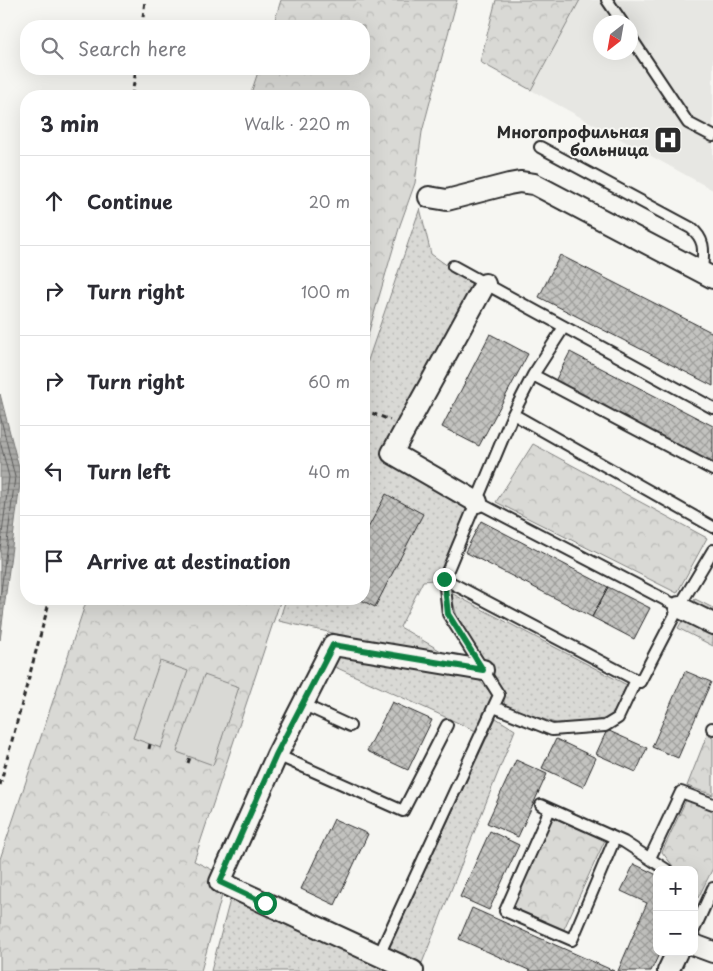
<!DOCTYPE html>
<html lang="en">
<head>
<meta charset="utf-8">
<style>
  :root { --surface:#fff; --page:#f7f7f7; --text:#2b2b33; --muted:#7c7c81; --line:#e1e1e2 }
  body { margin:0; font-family:"Playpen Sans",sans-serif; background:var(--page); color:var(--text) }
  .controls { position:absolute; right:15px; bottom:15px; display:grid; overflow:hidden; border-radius:10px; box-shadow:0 5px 20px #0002 }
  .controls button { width:45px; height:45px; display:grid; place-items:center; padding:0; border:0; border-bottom:1px solid var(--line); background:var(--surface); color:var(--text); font:25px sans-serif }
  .compass { position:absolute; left:593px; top:15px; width:45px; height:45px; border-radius:50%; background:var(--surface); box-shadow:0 5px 20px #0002; rotate:211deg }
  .stop { position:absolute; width:15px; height:15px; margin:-11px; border:4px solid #0b8043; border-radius:50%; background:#fff }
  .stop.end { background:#0b8043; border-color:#fff; box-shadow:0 1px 5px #0008 }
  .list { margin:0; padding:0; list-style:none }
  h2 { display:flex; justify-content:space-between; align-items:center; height:65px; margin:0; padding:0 20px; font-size:21px }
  h2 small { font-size:16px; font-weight:400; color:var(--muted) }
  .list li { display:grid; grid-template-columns:32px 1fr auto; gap:15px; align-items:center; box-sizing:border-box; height:90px; padding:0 20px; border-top:1px solid var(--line) }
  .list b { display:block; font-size:19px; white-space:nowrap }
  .list em { font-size:16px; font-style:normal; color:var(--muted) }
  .icon { flex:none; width:28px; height:28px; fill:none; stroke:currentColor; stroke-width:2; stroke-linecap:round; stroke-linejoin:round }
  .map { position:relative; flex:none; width:713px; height:971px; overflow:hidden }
  .search { position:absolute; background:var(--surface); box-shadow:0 5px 20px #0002; left:20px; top:20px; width:350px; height:55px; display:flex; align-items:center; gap:12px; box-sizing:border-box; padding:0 18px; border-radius:20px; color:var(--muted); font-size:19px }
  .panel { position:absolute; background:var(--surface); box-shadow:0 5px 20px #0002; left:20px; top:90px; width:350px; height:515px; border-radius:20px }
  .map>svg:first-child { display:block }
  .built { fill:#e7e7e3; fill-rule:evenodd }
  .grass { fill:url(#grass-dots); stroke:#828280 }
  .park { fill:url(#park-crowns); stroke:#828280 }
  .garden { fill:#d9d9d5; stroke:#828280 }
  .water { fill:url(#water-rules); stroke:#7a7a78 }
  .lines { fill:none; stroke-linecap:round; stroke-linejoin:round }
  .shore { stroke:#5f5f5e; stroke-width:1 }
  .building { fill:url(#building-cross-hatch); stroke:#2b2b2b }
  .lane-casing { stroke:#2b2b2b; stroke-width:14 }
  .street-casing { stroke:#2b2b2b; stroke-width:24 }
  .path { stroke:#2b2b2b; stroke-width:3; stroke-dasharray:5 4; stroke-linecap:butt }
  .lane { stroke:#f6f6f2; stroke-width:10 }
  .street { stroke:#f6f6f2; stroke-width:20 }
  .route { stroke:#0b8043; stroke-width:6 }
  .labels { text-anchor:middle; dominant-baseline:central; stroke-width:4; stroke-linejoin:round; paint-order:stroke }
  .poi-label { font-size:16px; font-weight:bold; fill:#2b2b2b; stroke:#f6f6f2; text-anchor:end }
</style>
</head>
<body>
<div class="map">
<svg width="713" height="971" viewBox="0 0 713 971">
  <defs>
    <pattern id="grass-dots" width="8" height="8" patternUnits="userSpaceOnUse" patternTransform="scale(1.25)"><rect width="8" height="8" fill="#d9d9d5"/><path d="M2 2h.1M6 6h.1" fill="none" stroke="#babab7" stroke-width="1.8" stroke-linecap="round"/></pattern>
    <pattern id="park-crowns" width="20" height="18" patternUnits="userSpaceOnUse" patternTransform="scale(1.25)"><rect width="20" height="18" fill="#d9d9d5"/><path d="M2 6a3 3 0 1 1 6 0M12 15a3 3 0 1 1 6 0" fill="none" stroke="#babab7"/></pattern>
    <pattern id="water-rules" width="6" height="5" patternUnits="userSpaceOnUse" patternTransform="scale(1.25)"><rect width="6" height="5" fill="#aeaeab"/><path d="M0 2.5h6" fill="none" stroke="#8e8e8b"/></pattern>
    <pattern id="building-cross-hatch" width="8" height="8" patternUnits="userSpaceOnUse" patternTransform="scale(1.25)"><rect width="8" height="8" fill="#c3c3c0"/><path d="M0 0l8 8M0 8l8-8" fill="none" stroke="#9f9f9c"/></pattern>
  </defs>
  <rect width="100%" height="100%" fill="#f6f6f2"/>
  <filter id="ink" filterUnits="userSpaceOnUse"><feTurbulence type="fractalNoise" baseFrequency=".02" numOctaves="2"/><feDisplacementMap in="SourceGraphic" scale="10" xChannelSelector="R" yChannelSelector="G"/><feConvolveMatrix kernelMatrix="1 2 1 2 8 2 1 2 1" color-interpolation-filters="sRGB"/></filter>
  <g filter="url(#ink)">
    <path class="built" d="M496 0H713V190L480 62ZM600 22H630V52H600Z"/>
    <path class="grass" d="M420 208 431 254 479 288 402 450 481 491 444 579 423 581 400 627 458 661 279 621 286 599H364V372Z
      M451 593 627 685 611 718 561 725 505 706 502 691 459 625Z
      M695 599 713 608V646L678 628Z
      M343 651 471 672 497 699 476 731 333 666Z
      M496 718 515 730 422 963 388 950Z
      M231 896 388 971H211Z"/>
    <path class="park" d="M281 0H457L422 132 415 183 400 225 364 348V96H250L259 69H364V26H273Z
      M496 0H580L531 90 480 62Z
      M533 444 707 538 677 593 496 502Z
      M87 599H281L194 861 227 877 201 971H0V859Z
      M707 735 713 737V795L687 786Z
      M686 800 713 810V868L698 898 694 894V870H676L662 852Z
      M552 817 605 840 563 931 511 909Z"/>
    <path class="garden" d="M160 661 188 671 161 748 133 738Z
      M204 675 239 687 213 765 177 752Z"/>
    <path class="water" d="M0 394 21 476 0 640Z"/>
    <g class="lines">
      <path class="shore" d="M0 415 15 477 0 600
        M0 441 9 477 0 550"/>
    </g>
    <path class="building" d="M560 255 713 333V386L539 297Z
      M490 334 528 354 479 446 442 427Z
      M570 352 713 426V467L554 383Z
      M386 494 423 514 375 607 359 599H364V536Z
      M481 521 608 587 592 617 465 552Z
      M608 587 650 608 634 639 592 617Z
      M685 671 711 682 678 758 652 747Z
      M392 702 432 720 408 770 367 751Z
      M607 730 647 748 636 772 596 754Z
      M556 739 596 758 583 787 542 768Z
      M516 760 547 774 518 837 487 823Z
      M334 819 368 834 335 905 301 889Z
      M490 831 519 845 489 910 460 897Z
      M634 864 657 875V952H660L651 971H618L647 903 621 891Z
      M472 908 614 971H531L459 939Z"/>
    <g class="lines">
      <defs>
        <path id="lane" d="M607 0 622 22
          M630 36 688 123 713 136
          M540 147 691 228C707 241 703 253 702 272
          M453 266 713 408
          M564 327 533 375 513 414 444 579 640 682 679 607 713 550
          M533 375 713 470
          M513 414 713 527
          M477 502 679 607
          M302 704 350 726
          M494 707 552 730 605 726 618 718 636 680
          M712 728 713 729
          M277 755 403 811 447 725
          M541 805 624 842 667 870
          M550 809 505 911 572 940 615 838
          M650 858 681 792 713 804
          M694 930 713 888
          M379 955 499 695 448 614 444 579"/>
        <path id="street" d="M429 197 447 200 509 184 520 182 534 184 713 278
          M477 502 392 453 485 284
          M679 607 713 624
          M694 945 713 952
          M413 971 220 882 277 755 333 645 483 670
          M668 971 677 952"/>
      </defs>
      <use href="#lane" class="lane-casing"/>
      <use href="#street" class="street-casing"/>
      <path class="path" d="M142 26 145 0
        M132 96 136 69
        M364 410 390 420
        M149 749 150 744
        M188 763 190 757
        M0 785 50 599"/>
      <use href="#lane" class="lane"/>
      <use href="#street" class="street"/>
    </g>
  </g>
  <g class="lines" filter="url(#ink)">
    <path class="route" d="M265 903 220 882 276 755 333 645 483 670 448 614 444 579"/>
  </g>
  <defs>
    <symbol id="hospital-square" viewBox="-11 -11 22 22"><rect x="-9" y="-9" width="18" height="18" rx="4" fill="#2b2b2b" stroke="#f6f6f2"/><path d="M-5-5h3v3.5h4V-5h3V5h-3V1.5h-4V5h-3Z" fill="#fff"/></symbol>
  </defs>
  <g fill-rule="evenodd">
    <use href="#hospital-square" x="652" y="124" width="32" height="32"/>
  </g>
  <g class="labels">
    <g class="poi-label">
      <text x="649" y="131">Многопрофильная<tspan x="649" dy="18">больница</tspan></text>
    </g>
  </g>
</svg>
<div class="controls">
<button>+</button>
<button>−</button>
</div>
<svg class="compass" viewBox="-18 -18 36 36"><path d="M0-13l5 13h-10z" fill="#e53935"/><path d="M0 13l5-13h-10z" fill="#7c7c81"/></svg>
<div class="stop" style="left:265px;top:903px"></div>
<div class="stop end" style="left:444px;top:579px"></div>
<div class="search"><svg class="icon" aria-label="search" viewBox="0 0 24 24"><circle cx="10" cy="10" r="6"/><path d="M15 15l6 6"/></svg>Search here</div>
<section class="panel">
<h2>3 min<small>Walk · 220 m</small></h2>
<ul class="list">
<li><svg class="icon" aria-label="ahead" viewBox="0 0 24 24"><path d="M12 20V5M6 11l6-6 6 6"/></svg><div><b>Continue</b></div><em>20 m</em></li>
<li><svg class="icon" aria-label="right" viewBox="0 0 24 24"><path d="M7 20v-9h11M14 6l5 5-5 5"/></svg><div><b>Turn right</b></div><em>100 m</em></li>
<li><svg class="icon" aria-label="right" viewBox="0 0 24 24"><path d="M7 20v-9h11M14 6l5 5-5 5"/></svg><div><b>Turn right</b></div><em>60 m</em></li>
<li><svg class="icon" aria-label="left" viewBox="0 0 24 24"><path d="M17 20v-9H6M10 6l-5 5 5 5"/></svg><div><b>Turn left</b></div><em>40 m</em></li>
<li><svg class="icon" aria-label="arrive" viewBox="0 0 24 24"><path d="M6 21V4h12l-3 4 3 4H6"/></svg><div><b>Arrive at destination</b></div></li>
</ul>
</section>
</div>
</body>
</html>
